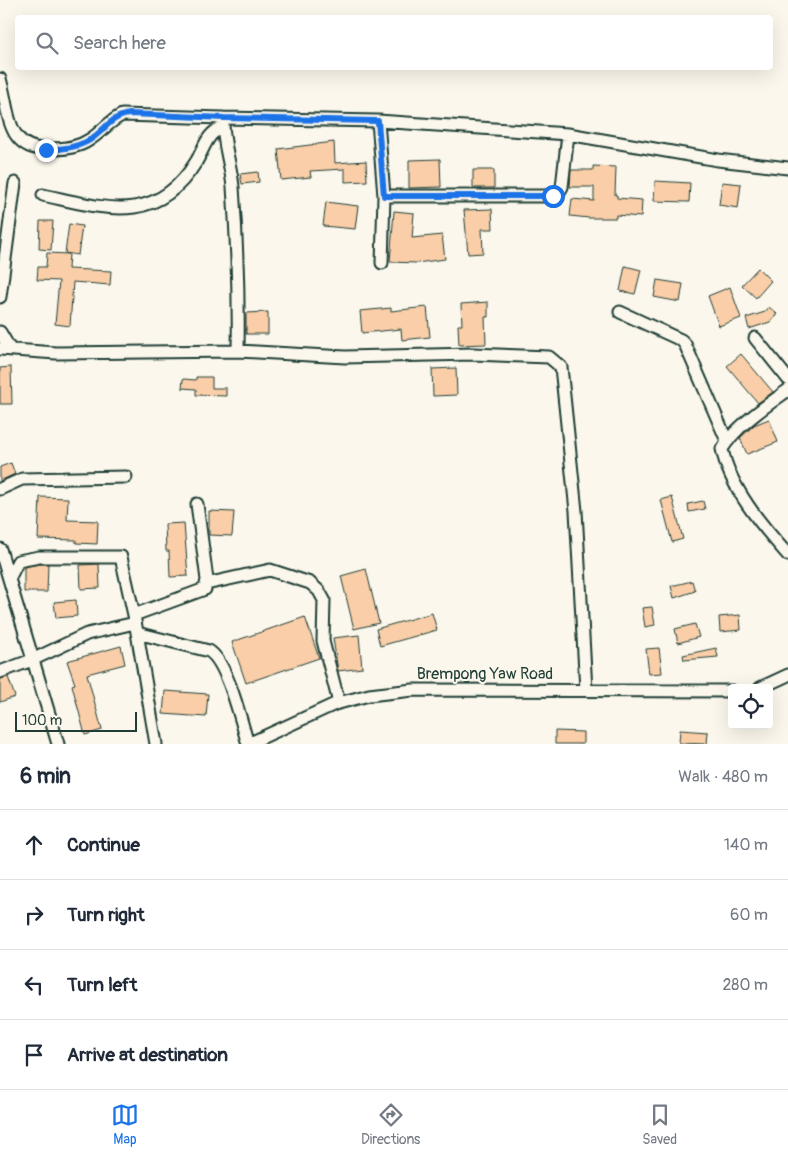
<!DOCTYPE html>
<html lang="en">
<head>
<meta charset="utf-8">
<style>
  :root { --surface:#fff; --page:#f2f2f3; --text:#1f2937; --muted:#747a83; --line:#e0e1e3; --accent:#1a73e8 }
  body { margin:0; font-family:Pangolin,sans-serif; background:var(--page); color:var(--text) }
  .controls { position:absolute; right:15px; bottom:15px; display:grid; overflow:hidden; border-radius:5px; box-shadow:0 5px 20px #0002 }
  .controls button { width:45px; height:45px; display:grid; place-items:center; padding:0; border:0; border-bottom:1px solid var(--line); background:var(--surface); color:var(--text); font:25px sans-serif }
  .scale { position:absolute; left:15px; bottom:12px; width:122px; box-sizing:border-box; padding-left:5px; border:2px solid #1f3d34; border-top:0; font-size:14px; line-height:18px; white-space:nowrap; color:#1f3d34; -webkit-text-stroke:4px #fbf7ec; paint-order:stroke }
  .stop { position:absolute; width:15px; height:15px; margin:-11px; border:4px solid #1a73e8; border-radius:50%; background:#fff }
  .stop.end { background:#1a73e8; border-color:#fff; box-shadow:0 1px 5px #0008 }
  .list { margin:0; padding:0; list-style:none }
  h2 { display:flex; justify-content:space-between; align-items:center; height:65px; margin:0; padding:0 20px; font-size:21px }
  h2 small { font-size:16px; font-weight:400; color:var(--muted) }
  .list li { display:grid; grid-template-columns:32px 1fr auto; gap:15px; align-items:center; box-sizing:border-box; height:70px; padding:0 20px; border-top:1px solid var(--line) }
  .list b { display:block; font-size:19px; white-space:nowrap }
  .list em { font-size:16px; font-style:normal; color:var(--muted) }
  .icon { flex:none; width:28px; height:28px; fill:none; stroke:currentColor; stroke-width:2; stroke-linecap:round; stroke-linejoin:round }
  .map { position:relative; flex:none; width:788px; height:744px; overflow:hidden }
  .search { position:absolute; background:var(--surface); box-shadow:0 5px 20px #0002; left:15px; right:15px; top:15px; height:55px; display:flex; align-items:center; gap:12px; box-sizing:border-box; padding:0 18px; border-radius:5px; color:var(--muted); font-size:19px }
  .sheet { height:345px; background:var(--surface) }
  nav { display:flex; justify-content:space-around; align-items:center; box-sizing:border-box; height:70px; border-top:1px solid var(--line); background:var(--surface); font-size:14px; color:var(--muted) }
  nav a { display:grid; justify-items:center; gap:2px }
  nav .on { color:var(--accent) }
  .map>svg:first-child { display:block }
  .building { fill:#f9cea8; stroke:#1f3d34 }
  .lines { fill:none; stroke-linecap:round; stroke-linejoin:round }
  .minor-casing { stroke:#1f3d34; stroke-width:15 }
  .minor { stroke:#fbf7ec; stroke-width:11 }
  .route { stroke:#1a73e8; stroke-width:6 }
  .labels { text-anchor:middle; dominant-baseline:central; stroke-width:4; stroke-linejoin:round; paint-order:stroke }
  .street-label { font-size:16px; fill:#1f3d34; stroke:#fbf7ec }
</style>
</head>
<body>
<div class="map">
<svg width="788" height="744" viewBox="0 0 788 744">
  <rect width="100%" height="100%" fill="#fbf7ec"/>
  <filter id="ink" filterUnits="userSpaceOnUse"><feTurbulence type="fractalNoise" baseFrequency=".02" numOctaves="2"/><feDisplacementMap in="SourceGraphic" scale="10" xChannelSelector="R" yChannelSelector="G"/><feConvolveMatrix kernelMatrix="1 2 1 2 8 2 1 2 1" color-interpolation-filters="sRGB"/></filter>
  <g filter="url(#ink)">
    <path class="building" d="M334 142 335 163 366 161 367 181 345 182V169L310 171 311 177 281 180 278 149Z
      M440 159 441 187 409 188V160Z
      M593 166 616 167 615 195H617V198L642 200 641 217 616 215V218H589L570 216 572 199 594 201V187H570L571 170H593Z
      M473 170H494V188H473Z
      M258 172 259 182 242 184 240 174Z
      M655 181 690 183 689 202 654 201Z
      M722 182 741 184 738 208 719 205Z
      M326 202 358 206 355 229 323 226Z
      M492 209 493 229H482L483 253 468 254 464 210Z
      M394 211 414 213 412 238 442 235 445 259 417 263 390 262Z
      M40 221H53L51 250 39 249Z
      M69 224 82 226 78 255 65 253Z
      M47 253 69 254 68 269 111 271 110 285 73 282 70 326 55 324 59 281 37 280 38 267H46Z
      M625 266 641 270 635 294 620 291Z
      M758 268 771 281 756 298 742 285Z
      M657 280 683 284 680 302 654 297Z
      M730 287 741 318 719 326 708 296Z
      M488 302V317H485L486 344 459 345 458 325H462L461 304Z
      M427 307 430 337 402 340 401 329 362 333 360 311 391 308V311Z
      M769 307 777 314 770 322 749 329 746 318 765 312Z
      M268 312V334H246V313Z
      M741 354 773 392 758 403 727 366Z
      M11 367 12 404H0V368Z
      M456 368 457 395 433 396 432 369Z
      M196 377H212V388H226V396L196 395V389L182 388 183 379 196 380Z
      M769 419 778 442 747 454 740 438 754 425Z
      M11 463 15 474 0 481V467Z
      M40 497 68 498 67 520 98 521 97 544 76 543V540L38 539Z
      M672 497 683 539 672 542 661 500Z
      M703 501 705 509 689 512 688 504Z
      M209 511 234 512 232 536 209 535Z
      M184 523 188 576 170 577 169 551H166L165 524Z
      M40 564H48L47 592H24V567Z
      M99 564 100 588 81 589 80 565Z
      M366 569 379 623 354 629 341 576Z
      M692 581 695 591 674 598 671 586Z
      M76 600 77 616 56 618 54 602Z
      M652 607 655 625 645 627 642 608Z
      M432 613 437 630 380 646 376 629Z
      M740 615 741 630 720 632 719 617Z
      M305 617 319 658 246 683 232 642Z
      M695 624 699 637 678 643 675 629Z
      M359 635 362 668 338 671 333 638Z
      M121 646 125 664 87 674 102 730 85 735 72 685 75 684 67 661Z
      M659 648 662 673 649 674 646 649Z
      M716 648 718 657 684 660 683 655Z
      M8 677 15 697 0 702V679Z
      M165 691 208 694 206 717 163 714Z
      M680 730 708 732 707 744 679 743Z
      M555 731 583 732V744H555Z"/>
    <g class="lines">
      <defs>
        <path id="minor" d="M0 79C10 111 5 153 52 149 64 149 79 147 89 140 101 133 108 122 122 115L223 118
          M378 121 384 196 382 263
          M43 195C104 208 156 227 196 162 205 147 206 134 223 127
          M384 196H553L559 192 562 187 568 134
          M0 297 15 183
          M620 312 681 340 685 344 727 441
          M0 332 10 349
          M755 338 788 379
          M0 349 56 353 238 351
          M788 390C765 407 737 425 722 449 730 488 762 526 788 555
          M0 489 22 479 126 477
          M0 549 9 579
          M206 584 270 570 310 583 319 591 324 600 323 641 339 703
          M134 615 205 589 207 580 197 504
          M137 633 209 651C228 663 241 722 248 744
          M0 672 32 660 87 634 135 623
          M760 688 788 675
          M586 690 576 511 561 367 549 357 473 354 345 357 238 351C239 296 237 242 233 187 231 164 222 142 223 118L378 121 568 134 718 160 788 168
          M58 744 9 579 18 561 39 557H121L134 615 156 744
          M248 744 335 704 369 695 413 690 732 691"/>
      </defs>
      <use href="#minor" class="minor-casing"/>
      <use href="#minor" class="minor"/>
    </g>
  </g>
  <g class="lines" filter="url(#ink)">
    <path class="route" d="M46 150C60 149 75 148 88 141 104 132 110 116 130 114L224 118 378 121 384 196H553"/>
  </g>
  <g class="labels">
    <g class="street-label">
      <text x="485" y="674">Brempong Yaw Road</text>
    </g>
  </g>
</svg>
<div class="controls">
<button><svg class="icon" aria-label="locate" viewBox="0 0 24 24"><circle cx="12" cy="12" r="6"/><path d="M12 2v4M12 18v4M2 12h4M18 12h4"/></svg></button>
</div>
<div class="scale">100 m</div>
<div class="stop" style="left:553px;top:196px"></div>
<div class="stop end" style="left:46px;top:150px"></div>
<div class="search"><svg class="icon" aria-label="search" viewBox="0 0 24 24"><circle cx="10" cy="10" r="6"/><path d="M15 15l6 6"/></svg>Search here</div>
</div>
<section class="sheet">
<h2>6 min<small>Walk · 480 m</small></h2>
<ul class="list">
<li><svg class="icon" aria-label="ahead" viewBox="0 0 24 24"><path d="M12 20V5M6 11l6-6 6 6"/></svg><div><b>Continue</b></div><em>140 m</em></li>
<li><svg class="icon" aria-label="right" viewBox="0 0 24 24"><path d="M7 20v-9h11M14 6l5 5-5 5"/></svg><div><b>Turn right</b></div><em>60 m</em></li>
<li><svg class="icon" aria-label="left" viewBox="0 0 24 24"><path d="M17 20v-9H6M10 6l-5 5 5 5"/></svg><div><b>Turn left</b></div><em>280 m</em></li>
<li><svg class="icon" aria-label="arrive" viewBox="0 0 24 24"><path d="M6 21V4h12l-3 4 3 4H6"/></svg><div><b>Arrive at destination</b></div></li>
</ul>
</section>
<nav>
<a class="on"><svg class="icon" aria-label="map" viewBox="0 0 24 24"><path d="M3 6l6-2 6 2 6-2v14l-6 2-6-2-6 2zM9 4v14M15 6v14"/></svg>Map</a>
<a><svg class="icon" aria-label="directions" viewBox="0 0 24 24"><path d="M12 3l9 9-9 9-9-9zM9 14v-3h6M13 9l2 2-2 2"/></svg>Directions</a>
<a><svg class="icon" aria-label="saved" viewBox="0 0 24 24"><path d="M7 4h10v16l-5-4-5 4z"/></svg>Saved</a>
</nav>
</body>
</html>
